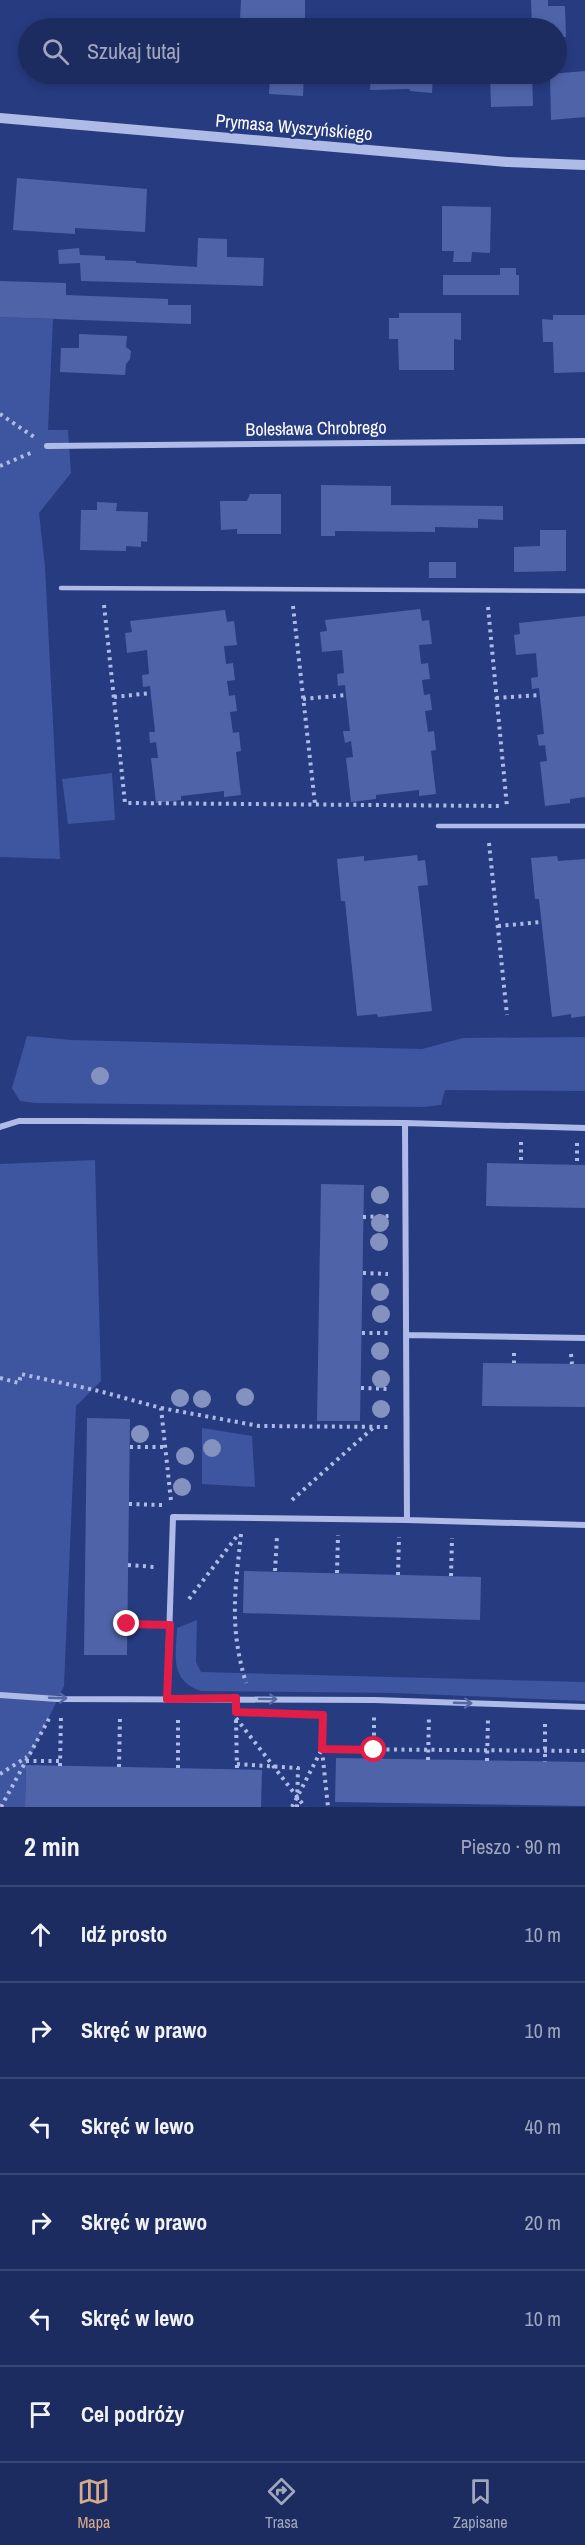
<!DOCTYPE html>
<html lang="pl">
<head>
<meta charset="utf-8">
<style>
  :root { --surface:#1d2c60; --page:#2a3869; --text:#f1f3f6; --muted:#a0a7bd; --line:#3b4875; --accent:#d6ab8b }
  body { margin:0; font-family:"Archivo Narrow",sans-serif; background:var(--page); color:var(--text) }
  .stop { position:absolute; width:18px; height:18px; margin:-14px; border:4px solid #e11d48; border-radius:50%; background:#fff }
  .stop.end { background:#e11d48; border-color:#fff; box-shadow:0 2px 6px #0008 }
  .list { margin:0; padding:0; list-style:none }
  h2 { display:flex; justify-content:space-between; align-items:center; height:78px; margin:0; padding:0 24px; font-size:26px }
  h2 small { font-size:20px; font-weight:400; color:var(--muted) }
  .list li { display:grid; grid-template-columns:39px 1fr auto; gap:18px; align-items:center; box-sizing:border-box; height:96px; padding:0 24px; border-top:2px solid var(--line) }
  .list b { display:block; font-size:22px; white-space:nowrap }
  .list em { font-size:20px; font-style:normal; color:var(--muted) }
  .icon { flex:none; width:33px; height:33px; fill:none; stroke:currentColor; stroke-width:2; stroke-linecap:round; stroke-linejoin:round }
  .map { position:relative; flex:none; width:585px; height:1807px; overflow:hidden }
  .search { position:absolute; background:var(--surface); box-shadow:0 3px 9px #0003; left:18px; right:18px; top:18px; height:66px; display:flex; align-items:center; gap:15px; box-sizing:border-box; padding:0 21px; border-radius:33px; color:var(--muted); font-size:22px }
  .sheet { height:654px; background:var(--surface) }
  nav { display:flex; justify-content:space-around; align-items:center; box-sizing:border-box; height:84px; border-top:2px solid var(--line); background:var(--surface); font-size:16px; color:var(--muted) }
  nav a { display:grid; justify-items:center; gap:3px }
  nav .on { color:var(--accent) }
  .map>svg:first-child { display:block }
  .green { fill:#3e559f }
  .building { fill:#4f64a8 }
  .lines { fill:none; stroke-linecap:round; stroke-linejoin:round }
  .path { stroke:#aebbe6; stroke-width:4; stroke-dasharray:3 4.5; stroke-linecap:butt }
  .service { stroke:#aebbe6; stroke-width:4.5 }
  .minor { stroke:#aebbe6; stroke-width:6 }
  .tertiary { stroke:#aebbe6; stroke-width:10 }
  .tree { fill:#8492c0 }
  .oneway { stroke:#5668a4 }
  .route { stroke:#e11d48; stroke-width:8 }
  .labels { text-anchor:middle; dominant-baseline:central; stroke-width:4.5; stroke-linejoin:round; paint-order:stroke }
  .street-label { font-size:18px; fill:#fff; stroke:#273b80 }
</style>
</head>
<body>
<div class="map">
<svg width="585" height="1807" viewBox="0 0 585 1807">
  <rect width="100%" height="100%" fill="#273b80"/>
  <path class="green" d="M0 317 53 319 48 430H68L71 473 39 513 45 567 60 859 0 857Z
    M112 773 115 820 68 824 62 779Z
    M27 1036 72 1040 422 1049 463 1038 585 1037V1091L445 1090 441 1105 423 1107 35 1103 20 1101 12 1088Z
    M95 1160 101 1381 76 1406 64 1686 26 1765 25 1807H0V1164Z
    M202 1428 252 1436 255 1487 202 1484Z
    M197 1620 196 1662 201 1672 585 1682V1701L394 1693 201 1691C169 1680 176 1656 177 1628Z"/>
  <path class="building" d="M241 0H305V28H235V21H240Z
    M531 0H548V6H565L566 37H556V28H532Z
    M585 71V117L551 120 550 74Z
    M270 74H304L303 96 269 94Z
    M371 74H433L432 93 410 91V89L370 90Z
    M490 74H532L533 106 491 107Z
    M17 178 147 189 145 232 75 228V234L13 230Z
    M442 206 491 207 490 253 472 252 471 262H453L454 251H442Z
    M198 238 227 239V257L264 258 263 286 81 281 80 263 59 264 58 250 79 248 80 255 105 256V260L136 261V263L197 267Z
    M500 268H516V275H519V295H443V275H500Z
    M0 281 66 283V295L168 299V305H191V324L0 317Z
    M399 313H461V340L454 339V370H399L398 339H389V318H399Z
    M553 315H585V372L554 373 553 342H543L542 319 553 320Z
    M79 334 127 336 126 347 131 351 130 359 126 364 125 375 60 372 61 348H79Z
    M321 485 391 486V505L503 506V520L478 519V528L435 527V532L335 531V536H321Z
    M250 494H281V534H237V529L221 530 220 501H247Z
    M97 502 117 503 116 511 148 512 147 542 141 541V547L126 546V551L80 550 81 510H97Z
    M540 530H566V571L514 572V547L540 546Z
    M429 562H456V578H429Z
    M420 609 422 621 429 620 432 644 419 645 421 664 428 663 430 679 422 680 424 695 430 694 432 710 425 711 428 732 434 731 436 750 431 751 436 794 419 796V790L376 795V799L351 802 346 758 353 757 351 741 345 743 343 731H350L346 695 345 685 338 686 337 674 344 673 342 650 322 652 320 632 327 631 325 620Z
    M225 610 227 622 234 621 237 645 224 646 226 664 233 663 235 680 227 681 229 696 235 695 237 711 230 712 233 733 239 732 241 751 236 752 241 795 224 797V791L181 796V800L156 803 151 758H158L156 742 150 743 149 732H155L150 686 143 687 142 675 149 674 147 650 127 653 125 633 132 632 130 621Z
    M585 616V797L570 799V803L545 806 540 762 547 761 545 745 539 746 537 735 544 734 539 688 532 689 531 678 538 677 536 653 516 655 514 635 520 634 519 623Z
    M417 855 418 861 425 860 428 885 418 886 432 1011 378 1017 377 1014 357 1016 345 901H341L337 859 364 856V861Z
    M557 856 558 861 585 859V1016L571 1018V1014L552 1017 539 899H535L531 858Z
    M487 1163 585 1165V1208L486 1206Z
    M321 1184 364 1185 360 1421H317Z
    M483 1363 585 1364V1407L482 1406Z
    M87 1418 130 1419 127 1655H84Z
    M244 1571 481 1577 480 1620 243 1613Z
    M336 1758 585 1762V1806L335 1802Z
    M26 1765 262 1770 261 1807H25Z"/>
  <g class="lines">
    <path class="path" d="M0 414 34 437
      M0 466 33 452
      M104 605 125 803 500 806
      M293 606 315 804
      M488 607 507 807
      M114 697 151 693
      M496 698 540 695
      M303 699 346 695
      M489 843 507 1015
      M498 926 542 922
      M521 1142V1163
      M577 1143V1164
      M363 1217 390 1216
      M363 1273 388 1274
      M362 1333H391
      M514 1353V1363
      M571 1354 572 1364
      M0 1378 19 1383 21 1374 99 1391 161 1408 171 1501
      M361 1388 390 1389
      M161 1408 259 1426 390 1427
      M130 1447H165
      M292 1500 374 1427
      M129 1504 162 1505
      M241 1534C235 1592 229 1626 246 1683
      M128 1565 155 1567
      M275 1571 277 1536
      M337 1573 338 1535
      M398 1575 399 1537
      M451 1576 452 1538
      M189 1599 237 1536
      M127 1624H152
      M323 1716 322 1749 585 1751
      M236 1718 305 1807
      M236 1720 237 1770
      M545 1724V1762
      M322 1750 328 1807
      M374 1758V1716
      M428 1760 429 1717
      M26 1761H60
      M487 1761 488 1719
      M237 1764 298 1768 297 1807
      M60 1766 61 1715
      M119 1767 120 1717
      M178 1768V1717
      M0 1774 27 1757
      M1 1807 51 1715
      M292 1807 322 1749"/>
    <path class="service" d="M61 588 585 591
      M438 826H585"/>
    <path class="minor" d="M47 446 585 441
      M405 1123 407 1520 585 1525
      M0 1127 19 1121H80L405 1123 585 1128
      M407 1335 585 1338
      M0 1695 57 1699 375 1700 585 1707
      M167 1699 173 1517 407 1520"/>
    <path class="tertiary" d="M0 118 507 162 585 165"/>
  </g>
  <g class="tree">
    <circle cx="100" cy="1076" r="9"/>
    <circle cx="380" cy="1195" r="9"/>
    <circle cx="380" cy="1223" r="9"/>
    <circle cx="379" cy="1242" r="9"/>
    <circle cx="380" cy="1292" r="9"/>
    <circle cx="381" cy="1314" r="9"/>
    <circle cx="380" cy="1351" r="9"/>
    <circle cx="381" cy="1379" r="9"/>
    <circle cx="245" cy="1397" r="9"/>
    <circle cx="180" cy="1398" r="9"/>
    <circle cx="202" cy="1399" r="9"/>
    <circle cx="381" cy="1409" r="9"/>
    <circle cx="140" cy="1434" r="9"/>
    <circle cx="212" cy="1448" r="9"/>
    <circle cx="185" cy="1456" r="9"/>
    <circle cx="182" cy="1487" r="9"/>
  </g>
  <defs><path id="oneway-shaft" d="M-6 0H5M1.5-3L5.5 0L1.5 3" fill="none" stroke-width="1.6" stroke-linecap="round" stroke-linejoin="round" transform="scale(1.5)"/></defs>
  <g class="oneway">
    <use href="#oneway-shaft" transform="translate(58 1698) rotate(2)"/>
    <use href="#oneway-shaft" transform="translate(268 1699) rotate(1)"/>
    <use href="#oneway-shaft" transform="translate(463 1703) rotate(2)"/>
  </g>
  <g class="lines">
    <path class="route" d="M127 1624 170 1625 167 1699 236 1698V1712L323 1715 322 1749 374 1750"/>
  </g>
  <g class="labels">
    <g class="street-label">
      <text transform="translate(294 127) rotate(5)">Prymasa Wyszyńskiego</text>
      <text transform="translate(316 428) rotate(-1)">Bolesława Chrobrego</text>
    </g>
  </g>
</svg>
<div class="stop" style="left:374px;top:1750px"></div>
<div class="stop end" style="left:127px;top:1624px"></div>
<div class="search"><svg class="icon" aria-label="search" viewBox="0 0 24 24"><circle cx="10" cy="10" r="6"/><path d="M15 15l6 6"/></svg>Szukaj tutaj</div>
</div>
<section class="sheet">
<h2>2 min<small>Pieszo · 90 m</small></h2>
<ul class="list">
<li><svg class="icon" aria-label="ahead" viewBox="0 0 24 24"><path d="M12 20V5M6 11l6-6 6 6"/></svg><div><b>Idź prosto</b></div><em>10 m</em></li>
<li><svg class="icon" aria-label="right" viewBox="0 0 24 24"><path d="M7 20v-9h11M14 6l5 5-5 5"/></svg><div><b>Skręć w prawo</b></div><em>10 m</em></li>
<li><svg class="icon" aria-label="left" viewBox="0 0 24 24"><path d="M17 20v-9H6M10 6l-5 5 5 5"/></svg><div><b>Skręć w lewo</b></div><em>40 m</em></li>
<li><svg class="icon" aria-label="right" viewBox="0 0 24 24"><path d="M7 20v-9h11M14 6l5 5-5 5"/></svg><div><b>Skręć w prawo</b></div><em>20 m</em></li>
<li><svg class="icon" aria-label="left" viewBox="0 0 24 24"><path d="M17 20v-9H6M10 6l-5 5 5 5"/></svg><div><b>Skręć w lewo</b></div><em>10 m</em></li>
<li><svg class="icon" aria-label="arrive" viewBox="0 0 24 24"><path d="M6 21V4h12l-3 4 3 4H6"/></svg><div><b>Cel podróży</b></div></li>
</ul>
</section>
<nav>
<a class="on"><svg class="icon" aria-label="map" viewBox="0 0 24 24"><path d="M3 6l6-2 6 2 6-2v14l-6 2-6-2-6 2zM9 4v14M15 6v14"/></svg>Mapa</a>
<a><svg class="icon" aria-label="directions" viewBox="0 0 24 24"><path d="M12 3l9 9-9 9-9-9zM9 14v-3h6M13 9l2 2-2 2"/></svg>Trasa</a>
<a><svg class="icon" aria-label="saved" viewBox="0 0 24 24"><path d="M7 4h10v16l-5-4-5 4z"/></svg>Zapisane</a>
</nav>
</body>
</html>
